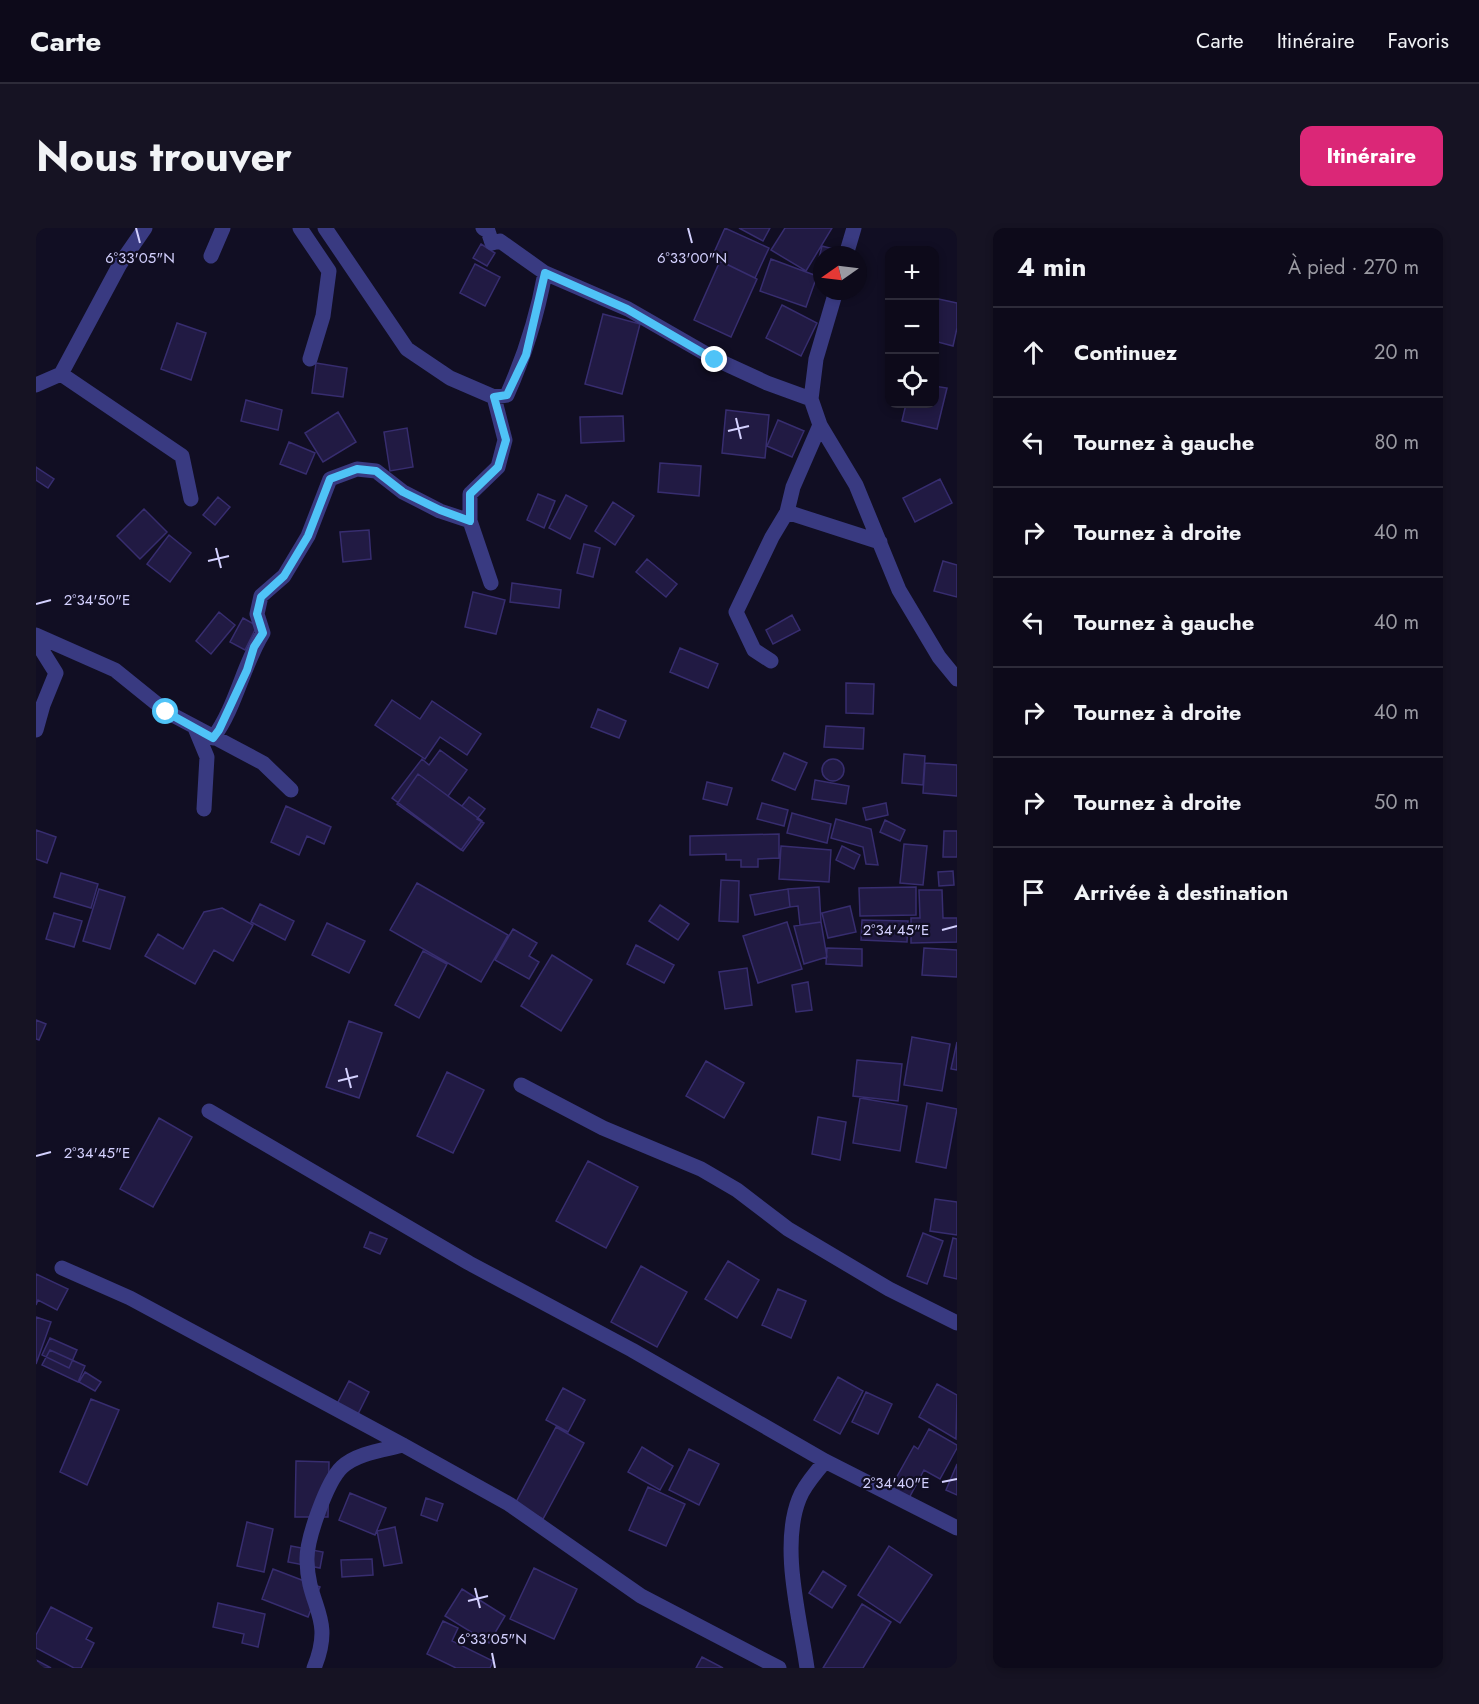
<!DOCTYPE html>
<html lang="fr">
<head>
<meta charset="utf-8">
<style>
  :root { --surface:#0d0a1a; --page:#161323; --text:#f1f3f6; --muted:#9a9aa2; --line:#2d2b39; --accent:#db2777 }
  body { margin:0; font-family:Jost,sans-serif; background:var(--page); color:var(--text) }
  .controls { position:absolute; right:18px; top:18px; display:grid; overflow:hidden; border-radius:12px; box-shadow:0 3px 9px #0003 }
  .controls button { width:54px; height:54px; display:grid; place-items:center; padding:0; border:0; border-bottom:2px solid var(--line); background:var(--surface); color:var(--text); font:30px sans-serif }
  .compass { position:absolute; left:777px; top:18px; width:54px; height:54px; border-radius:50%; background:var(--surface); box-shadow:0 3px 9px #0003; rotate:256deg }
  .stop { position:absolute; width:18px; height:18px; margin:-14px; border:4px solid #4fc3f7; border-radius:50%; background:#fff }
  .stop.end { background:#4fc3f7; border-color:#fff; box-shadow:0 2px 6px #0008 }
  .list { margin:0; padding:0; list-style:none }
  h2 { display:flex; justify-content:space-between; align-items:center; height:78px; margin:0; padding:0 24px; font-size:26px }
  h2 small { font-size:20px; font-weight:400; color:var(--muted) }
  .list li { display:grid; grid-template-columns:39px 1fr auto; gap:18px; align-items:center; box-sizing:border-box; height:90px; padding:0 24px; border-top:2px solid var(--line) }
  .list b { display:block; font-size:22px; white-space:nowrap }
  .list em { font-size:20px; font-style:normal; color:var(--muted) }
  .icon { flex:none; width:33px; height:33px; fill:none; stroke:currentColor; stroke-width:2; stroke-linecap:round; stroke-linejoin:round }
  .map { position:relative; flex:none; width:921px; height:1440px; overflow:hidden; border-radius:12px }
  header { display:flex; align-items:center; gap:36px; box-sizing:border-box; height:84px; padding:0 30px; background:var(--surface); border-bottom:2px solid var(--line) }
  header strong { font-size:28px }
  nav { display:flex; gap:33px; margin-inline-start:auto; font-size:21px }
  .intro { display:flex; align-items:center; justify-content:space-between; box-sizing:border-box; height:144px; padding:0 36px }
  h1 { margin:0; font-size:42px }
  .button { padding:15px 27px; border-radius:12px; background:var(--accent); color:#fff; font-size:21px; font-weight:700 }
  main { display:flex; gap:36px; padding:0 36px }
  aside { flex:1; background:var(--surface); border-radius:12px; box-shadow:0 3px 9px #0003 }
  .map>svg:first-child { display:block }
  .building { fill:#211a43; stroke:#372d6f; stroke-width:1.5 }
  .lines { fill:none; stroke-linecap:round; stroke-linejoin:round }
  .minor { stroke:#393a81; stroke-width:15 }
  .route { stroke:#4fc3f7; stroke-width:8 }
  .ticks { fill:none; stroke:#d3d0fe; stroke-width:2 }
  .ticks-label { font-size:15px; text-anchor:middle; fill:#d3d0fe; stroke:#110e23; stroke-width:4.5; stroke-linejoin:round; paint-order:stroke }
</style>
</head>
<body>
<header>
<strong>Carte</strong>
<nav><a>Carte</a><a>Itinéraire</a><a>Favoris</a></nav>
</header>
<div class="intro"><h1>Nous trouver</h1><a class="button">Itinéraire</a></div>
<main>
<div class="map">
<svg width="921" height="1440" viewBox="0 0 921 1440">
  <rect width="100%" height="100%" fill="#110e23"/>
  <path class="building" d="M689 0 733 20 719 50 676 29Z
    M703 0H734L727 13Z
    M749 0H796L770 43 735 22Z
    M445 16 459 25 451 38 437 30Z
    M786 18 805 23 804 27H786V44L780 43Z
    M735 31 781 48 770 79 724 63Z
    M684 33 721 51 695 109 658 92Z
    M439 36 464 49 449 78 424 65Z
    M898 70 921 75V100L917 118 898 113Z
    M746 77 781 95 765 128 730 110Z
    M567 86 604 96 586 166 549 156Z
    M141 95 170 105 155 152 125 141Z
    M280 135 311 140 307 169 276 165Z
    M898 158 911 160 901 201 866 193 870 176H898Z
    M210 172 246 182 242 202 205 193Z
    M690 182 733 187 729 230 686 225Z
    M302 184 320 214 287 234 269 205Z
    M587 188 588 213 545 215 544 189Z
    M742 192 768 203 756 229 731 218Z
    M371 200 377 239 354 243 348 204Z
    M253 214 279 225 270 246 244 236Z
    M624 235 665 238 663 268 622 264Z
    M0 239 18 251 12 260 0 252Z
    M904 251 916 275 879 294 867 270Z
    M502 266 519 273 508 300 491 292Z
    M530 267 551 278 534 311 513 300Z
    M182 269 194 279 179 297 167 287Z
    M577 274 598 288 579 317 559 303Z
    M108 281 131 304 104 331 81 308Z
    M333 302 335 331 307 334 304 304Z
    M133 307 155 325 134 354 111 336Z
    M548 316 564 320 557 349 541 345Z
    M611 331 641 356 630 369 600 344Z
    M907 333 921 337V369L898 363Z
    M476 355 525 362 523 380 474 374Z
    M437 364 469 372 460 406 429 399Z
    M183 384 199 397 175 426 160 413Z
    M756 387 764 402 737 416 730 402Z
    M207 390 221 398 209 422 194 414Z
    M644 420 682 436 672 460 634 444Z
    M810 455 838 456 837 486 810 485Z
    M356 472 384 491 396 473 445 506 431 527 404 509 389 531 339 497Z
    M562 481 590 493 583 510 555 499Z
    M790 498 828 500 827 521 788 519Z
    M404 522 431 542 412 568 426 578 433 569 449 581 441 591 448 595 427 623 356 570 386 531 393 537Z
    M748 525 771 535 759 562 736 552Z
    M868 526 889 528 887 557 866 555Z
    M786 542a11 11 0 1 1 22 0a11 11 0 1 1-22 0Z
    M889 535 921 537V568L887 565Z
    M382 546 446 593 425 622 361 576Z
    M779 552 813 558 810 576 776 571Z
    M671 554 696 560 691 577 667 571Z
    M726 575 752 582 748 598 721 591Z
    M850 575 852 587 830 592 827 580Z
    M250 578 295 599 288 616 271 608 263 627 235 614Z
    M756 585 795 596 791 615 751 605Z
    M800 591 835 601 842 637 830 636 827 619 795 610Z
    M849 592 869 602 864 613 844 604Z
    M0 602 20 609 11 635 0 631Z
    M908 603H921V629H907Z
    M743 606V630L722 631V639H705V632H690V626L654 627V608Z
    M868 616 891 618 887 657 864 655Z
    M745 618 795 622 793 654 743 651Z
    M806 618 824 627 818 641 800 632Z
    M917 643 918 657 903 658 902 644Z
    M25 645 62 656 55 680 18 669Z
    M685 652 703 653 702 694 683 693Z
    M381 655 472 707 445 754 354 702Z
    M783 659 785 694 764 697 762 678 754 679 752 661Z
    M880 659V687L824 688 823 660Z
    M63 661 89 669 74 721 47 713Z
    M752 661 754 679 719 687 714 667Z
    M883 662H906L907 690H921V714L875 715V690H884Z
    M224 676 258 693 249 712 215 694Z
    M624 677 653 696 642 712 613 693Z
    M814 678 820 704 792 710 786 685Z
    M186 680 217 697 197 733 178 722 159 756 109 728 122 706 147 721 168 684Z
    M18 685 46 693 38 719 10 711Z
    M826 692 872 693 871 714 825 712Z
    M751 694 766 741 722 755 707 708Z
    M785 694 791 729 768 736 758 698Z
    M291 695 329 713 313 745 276 727Z
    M477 701 501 715 493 728 503 734 493 751 459 732Z
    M600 717 638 737 628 755 591 736Z
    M791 720 826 721V738L790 736Z
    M888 720 921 722V749L886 747Z
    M387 723 411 736 383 790 359 777Z
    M516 727 556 752 525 803 485 778Z
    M711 740 716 777 689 781 683 744Z
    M772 754 776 782 760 784 756 757Z
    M0 792 10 796 3 812 0 811Z
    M313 793 346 805 323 870 290 859Z
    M876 809 914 816 906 863 868 857Z
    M921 814V842L915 841Z
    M821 832 866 836 862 873 817 868Z
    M670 833 708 855 688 890 650 868Z
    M411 844 448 862 417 925 381 908Z
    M824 870 871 878 864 923 817 915Z
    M891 875 921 881 910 940 880 934Z
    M782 889 810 894 804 932 776 926Z
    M123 890 156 909 117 979 84 961Z
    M552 933 602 959 570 1020 520 993Z
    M899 971 921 974V1007L894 1003Z
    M334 1004 351 1011 344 1026 328 1019Z
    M887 1005 907 1013 891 1056 871 1048Z
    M917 1010 921 1011V1051L908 1048Z
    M692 1033 723 1052 701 1090 669 1071Z
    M605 1038 651 1064 621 1119 575 1094Z
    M0 1046 32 1061 21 1082 2 1072 0 1077Z
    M742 1061 770 1073 755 1110 726 1097Z
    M0 1089 15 1094 0 1136Z
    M14 1110 41 1122 33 1140 6 1127Z
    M14 1122 49 1138 42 1154 6 1137Z
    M49 1144 65 1154 59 1163 43 1154Z
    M802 1149 827 1163 804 1206 778 1192Z
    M313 1153 333 1164 322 1186 301 1176Z
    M901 1156 921 1167 920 1211 883 1189Z
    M527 1160 549 1172 532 1204 510 1192Z
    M830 1164 856 1176 842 1206 816 1194Z
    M55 1171 83 1182 51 1257 24 1244Z
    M520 1199 548 1215 507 1291 479 1276Z
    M893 1201 921 1217V1220L904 1251 888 1242 872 1272 854 1261 878 1218 882 1221Z
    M606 1219 637 1238 624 1262 592 1244Z
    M653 1221 683 1236 663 1277 633 1262Z
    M260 1233 293 1234 292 1289H259Z
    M921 1236V1267L910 1262Z
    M612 1259 649 1276 630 1318 593 1302Z
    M314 1265 350 1280 339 1307 303 1292Z
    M390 1270 407 1276 401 1293 385 1287Z
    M211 1294 237 1301 228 1344 201 1338Z
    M359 1299 366 1335 348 1338 341 1303Z
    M255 1318 287 1324 284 1340 252 1334Z
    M853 1318 896 1347 864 1395 822 1367Z
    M336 1331 337 1347 306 1349 305 1332Z
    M498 1340 541 1361 518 1411 474 1391Z
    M237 1341 284 1359 272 1389 226 1371Z
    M787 1343 810 1358 796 1380 773 1365Z
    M426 1361 469 1388 453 1415 409 1388Z
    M182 1375 229 1386 222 1419 206 1415 208 1406 177 1399Z
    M826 1376 855 1394 827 1440H787Z
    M15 1379 56 1400 50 1411 58 1415 45 1440H38L0 1420V1407Z
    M407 1393 422 1400 416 1413 457 1433 454 1440H420L391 1426Z
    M666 1429 687 1440H660Z
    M0 1432 15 1440H0Z"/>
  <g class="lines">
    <path class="minor" d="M109 0 84 36 25 146 146 228 155 271
      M264 0 293 43 287 88 274 131
      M289 0 371 121 414 150 458 169 471 167C489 127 501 89 509 45L592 81 679 131 731 155 775 171
      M447 0 452 3 456 15 464 13 509 45
      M810 27 818 0
      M175 28 187 0
      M800 63 780 131 775 171 784 197 820 257 863 362 903 429 921 451
      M0 157 25 146
      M784 197 757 259 751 284 844 314
      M434 293 455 355
      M0 407 79 442 131 484 227 535 255 562
      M0 413 20 445 7 477 0 502
      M735 433 718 422 700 384 736 309 751 284
      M159 500 171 529 168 581
      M177 510C200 479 207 437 227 405L221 386 225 368 248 348 272 308 294 251 321 241 340 243 367 264 404 283 434 293V266L462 239 469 212 458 169
      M485 857 567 900 665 941 701 962 752 1001 853 1061 921 1095
      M173 883 433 1035 596 1122 789 1233 921 1300
      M26 1040 94 1070 367 1217 473 1276 605 1368 743 1440
      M278 1440C299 1389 272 1380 271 1333 270 1312 291 1253 306 1239 321 1225 348 1222 367 1217
      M771 1440C764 1390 744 1319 763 1271 768 1257 781 1244 789 1233"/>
  </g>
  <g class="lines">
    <path class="route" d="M130 484 177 510 183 502 211 442 218 419 227 405 221 386 225 369 248 348 272 308 294 251 321 241 340 243 367 264 404 282 434 293V266L462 239 470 212 458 169 471 167 490 127 509 45 591 81 679 132"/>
  </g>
  <path class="ticks" d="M100 0 104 15M652 0 656 15M700 190 705 211M692 203 713 198M180 320 185 340M172 333 193 328M0 376 15 372M906 702 921 698M310 840 315 860M302 853 322 848M0 928 15 924M906 1254 921 1251M439 1360 444 1380M432 1373 452 1368M456 1425 459 1440"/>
  <g class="ticks-label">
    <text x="656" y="35">6°33'00"N</text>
    <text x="104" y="35">6°33'05"N</text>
    <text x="61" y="377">2°34'50"E</text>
    <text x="860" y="707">2°34'45"E</text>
    <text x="61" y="930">2°34'45"E</text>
    <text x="860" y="1260">2°34'40"E</text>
    <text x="456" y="1416">6°33'05"N</text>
  </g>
</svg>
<div class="controls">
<button>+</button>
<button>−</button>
<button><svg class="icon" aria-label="locate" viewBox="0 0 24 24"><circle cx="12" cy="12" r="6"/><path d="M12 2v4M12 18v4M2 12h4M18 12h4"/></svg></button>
</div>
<svg class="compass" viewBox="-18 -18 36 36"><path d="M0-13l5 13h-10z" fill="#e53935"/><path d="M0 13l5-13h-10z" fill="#9a9aa2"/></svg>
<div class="stop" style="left:130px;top:484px"></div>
<div class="stop end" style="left:679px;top:132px"></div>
</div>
<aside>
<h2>4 min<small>À pied · 270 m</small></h2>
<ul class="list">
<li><svg class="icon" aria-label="ahead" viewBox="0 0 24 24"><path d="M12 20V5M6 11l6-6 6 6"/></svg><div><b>Continuez</b></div><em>20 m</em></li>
<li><svg class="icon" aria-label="left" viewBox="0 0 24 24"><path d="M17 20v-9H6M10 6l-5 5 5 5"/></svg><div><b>Tournez à gauche</b></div><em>80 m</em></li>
<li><svg class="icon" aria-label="right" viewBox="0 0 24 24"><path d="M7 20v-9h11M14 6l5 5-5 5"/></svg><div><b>Tournez à droite</b></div><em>40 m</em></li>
<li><svg class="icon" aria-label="left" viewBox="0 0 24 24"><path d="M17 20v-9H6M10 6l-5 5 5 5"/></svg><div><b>Tournez à gauche</b></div><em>40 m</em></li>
<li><svg class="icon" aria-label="right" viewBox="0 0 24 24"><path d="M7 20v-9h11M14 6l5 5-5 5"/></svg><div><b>Tournez à droite</b></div><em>40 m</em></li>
<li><svg class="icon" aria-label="right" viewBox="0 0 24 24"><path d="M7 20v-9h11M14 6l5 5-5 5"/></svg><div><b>Tournez à droite</b></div><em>50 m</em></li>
<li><svg class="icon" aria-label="arrive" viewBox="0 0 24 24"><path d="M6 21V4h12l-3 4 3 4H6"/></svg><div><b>Arrivée à destination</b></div></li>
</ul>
</aside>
</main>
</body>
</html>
